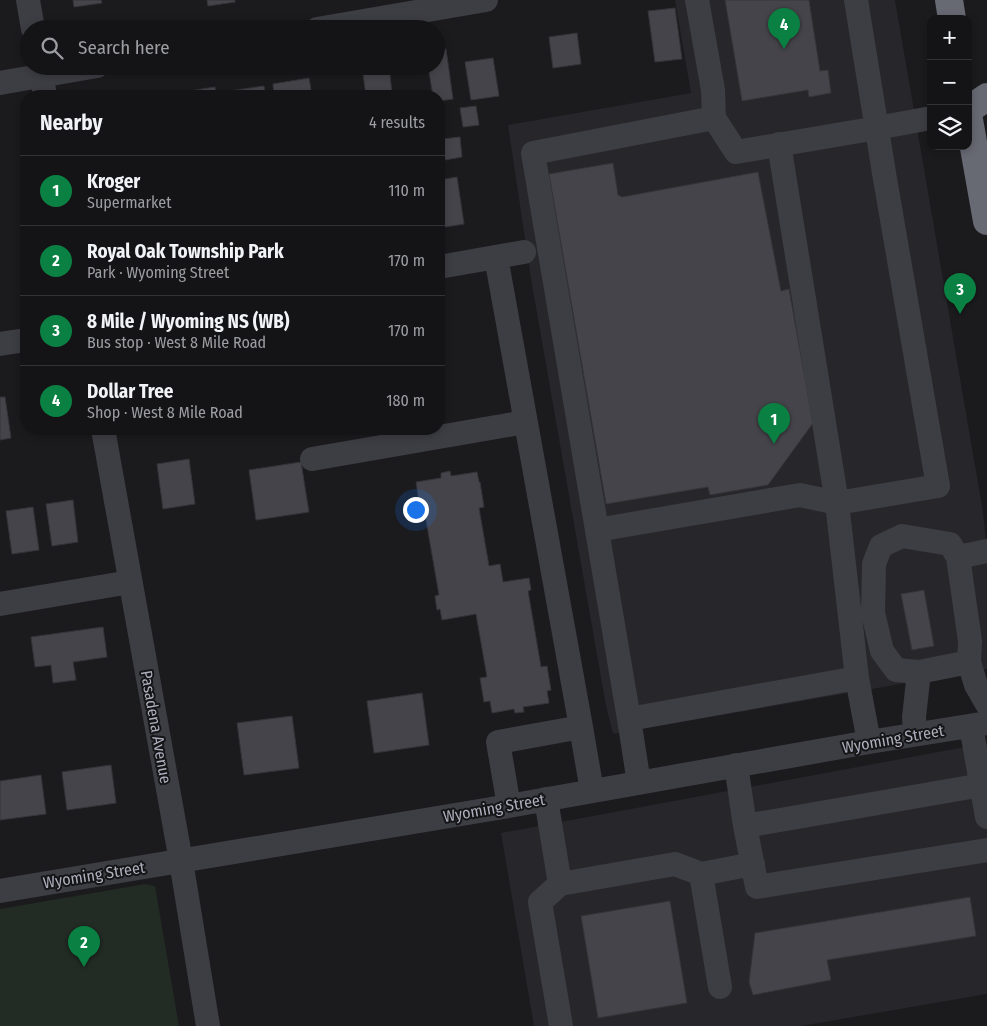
<!DOCTYPE html>
<html lang="en">
<head>
<meta charset="utf-8">
<style>
  :root { --surface:#141416; --page:#212123; --text:#f1f3f6; --muted:#9d9ea1; --line:#333335; --accent:#0b8043 }
  body { margin:0; font-family:"Fira Sans Condensed",sans-serif; background:var(--page); color:var(--text) }
  .controls { position:absolute; right:15px; top:15px; display:grid; overflow:hidden; border-radius:10px; box-shadow:0 2px 8px #0003 }
  .controls button { width:45px; height:45px; display:grid; place-items:center; padding:0; border:0; border-bottom:1px solid var(--line); background:var(--surface); color:var(--text); font:25px sans-serif }
  .you { position:absolute; left:415px; top:509px; width:18px; height:18px; margin:-12px; border:4px solid #fff; border-radius:50%; background:#1a73e8; box-shadow:0 0 0 8px #1a73e833 }
  .badge { display:grid; place-items:center; width:32px; height:32px; border-radius:50%; background:var(--accent); color:#fff; font-size:16px; font-weight:700 }
  .pin { position:absolute; translate:-50% -41px; filter:drop-shadow(0 1px 2px #0008) }
  .pin::after { content:''; position:absolute; top:26px; width:18px; height:15px; background:inherit; clip-path:polygon(0 0,100% 0,50% 100%) }
  .list { margin:0; padding:0; list-style:none }
  h2 { display:flex; justify-content:space-between; align-items:center; height:65px; margin:0; padding:0 20px; font-size:21px }
  h2 small { font-size:16px; font-weight:400; color:var(--muted) }
  .list li { display:grid; grid-template-columns:32px 1fr auto; gap:15px; align-items:center; box-sizing:border-box; height:70px; padding:0 20px; border-top:1px solid var(--line) }
  .list b { display:block; font-size:19px; white-space:nowrap }
  .list p { margin:0; font-size:16px; white-space:nowrap; color:var(--muted) }
  .list em { font-size:16px; font-style:normal; color:var(--muted) }
  .icon { flex:none; width:28px; height:28px; fill:none; stroke:currentColor; stroke-width:2; stroke-linecap:round; stroke-linejoin:round }
  .map { position:relative; flex:none; width:987px; height:1026px; overflow:hidden }
  .search { position:absolute; background:var(--surface); box-shadow:0 2px 8px #0003; left:20px; top:20px; width:425px; height:55px; display:flex; align-items:center; gap:12px; box-sizing:border-box; padding:0 18px; border-radius:28px; color:var(--muted); font-size:19px }
  .panel { position:absolute; background:var(--surface); box-shadow:0 2px 8px #0003; left:20px; top:90px; width:425px; height:345px; border-radius:20px }
  .map>svg:first-child { display:block }
  .built { fill:#27262a }
  .green { fill:#222b24 }
  .building { fill:#45444a; stroke:#353439 }
  .lines { fill:none; stroke-linecap:round; stroke-linejoin:round }
  .minor { stroke:#3d3d44; stroke-width:24 }
  .highway { stroke:#676973; stroke-width:28 }
  .labels { text-anchor:middle; dominant-baseline:central; stroke-width:4; stroke-linejoin:round; paint-order:stroke }
  .street-label { font-size:16px; fill:#adafbc; stroke:#151518 }
</style>
</head>
<body>
<div class="map">
<svg width="987" height="1026" viewBox="0 0 987 1026">
  <rect width="100%" height="100%" fill="#1b1a1d"/>
  <path class="built" d="M675 0H895L983 512 987 550V669L613 734 606 706 531 279 508 125 691 93Z
    M987 743V994L801 1026H534L501 833Z"/>
  <path class="green" d="M145 884 155 886 179 1026H0V909Z"/>
  <path class="building" d="M73 0H101L102 3 74 7Z
    M207 0H235V2L208 6Z
    M725 0H809L820 71 828 70 831 93 809 97 808 90 742 101Z
    M675 8 682 59 655 62 648 11Z
    M577 33 581 64 553 68 549 37Z
    M446 49 453 99 439 101V96H433L428 66H436V50Z
    M493 58 499 96 471 100 465 62Z
    M362 66H389L392 93 379 95V96H366Z
    M309 78 312 96H274L273 84Z
    M264 86 265 96H222V92Z
    M215 87 216 96H189V91Z
    M476 106 479 125 463 127 460 108Z
    M460 137 462 157 445 160 442 139Z
    M613 163 618 195 622 197 758 172 781 291 789 289 813 423 768 485 710 495 708 487 606 504 549 174Z
    M457 177 464 224 439 228V180Z
    M439 331 443 355 439 356Z
    M26 383V417L21 384Z
    M0 397H5L11 438 0 440Z
    M189 459 195 504 163 509 157 464Z
    M301 462 309 512 256 520 249 470Z
    M450 471 451 476 477 472 479 482H480L484 507 479 508 489 566 500 564 503 582 529 578 531 590 528 591 541 667 547 666 551 690 547 691 549 703 523 707 524 712 515 713 514 709 492 713 490 701 484 702 480 678 487 677 476 614 442 620 440 609 437 610 435 596 439 595 425 514 421 515 416 482 441 478V473Z
    M73 500 78 542 52 546 46 504Z
    M33 507 39 550 12 554 6 511Z
    M924 590 934 646 912 650 901 594Z
    M103 627 107 657 73 662 76 680 53 683 51 665 35 667 31 637Z
    M422 693 429 745 374 753 367 701Z
    M292 716 299 768 244 775 237 723Z
    M111 765 116 803 67 810 62 772Z
    M41 775 46 814 0 820V781Z
    M970 897 976 936 827 960 831 980 753 995 749 982 755 933Z
    M670 901 687 1003 598 1018 581 916Z"/>
  <g class="lines">
    <path class="minor" d="M28 0 33 29
      M697 0 713 90 714 118
      M856 0 884 173 938 486 837 503 857 678 629 719 533 153 714 118 736 152 877 128 931 118
      M317 29 486 0
      M40 66 45 96
      M0 83 97 66
      M496 257 581 727 592 791
      M439 267 524 252
      M0 344 26 340
      M103 429 181 861 208 1026
      M312 459 525 422
      M597 530 800 495 837 503 779 144
      M958 557 987 551
      M0 604 130 582
      M919 672 896 670 882 651 873 613 874 564 881 546 902 536 950 544 958 557 970 641 969 662
      M857 678 869 742
      M629 719 639 783
      M971 726 987 817
      M915 734 914 717 919 672 969 662 976 685 987 704
      M736 765 745 826
      M982 785 745 826 757 887 987 850
      M546 799 560 884 675 864 701 874 753 864
      M509 806 498 742 581 727
      M701 874 720 987
      M560 884 540 902 561 1026
      M0 891 509 806 869 742 987 723"/>
    <path class="highway" d="M949 0 952 19
      M968 110 987 97
      M968 114 987 221"/>
  </g>
  <g class="labels">
    <g class="street-label">
      <text transform="translate(156 727) rotate(80)">Pasadena Avenue</text>
      <text transform="translate(893 739) rotate(-10)">Wyoming Street</text>
      <text transform="translate(494 808) rotate(-10)">Wyoming Street</text>
      <text transform="translate(94 875) rotate(-9)">Wyoming Street</text>
    </g>
  </g>
</svg>
<div class="controls">
<button>+</button>
<button>−</button>
<button><svg class="icon" aria-label="layers" viewBox="0 0 24 24"><path d="M12 4l9 5-9 5-9-5zM3 14l9 5 9-5"/></svg></button>
</div>
<div class="you"></div>
<div class="pin badge" style="left:774px;top:444px">1</div>
<div class="pin badge" style="left:84px;top:967px">2</div>
<div class="pin badge" style="left:960px;top:314px">3</div>
<div class="pin badge" style="left:784px;top:49px">4</div>
<div class="search"><svg class="icon" aria-label="search" viewBox="0 0 24 24"><circle cx="10" cy="10" r="6"/><path d="M15 15l6 6"/></svg>Search here</div>
<section class="panel">
<h2>Nearby<small>4 results</small></h2>
<ul class="list">
<li><span class="badge">1</span><div><b>Kroger</b><p>Supermarket</p></div><em>110 m</em></li>
<li><span class="badge">2</span><div><b>Royal Oak Township Park</b><p>Park · Wyoming Street</p></div><em>170 m</em></li>
<li><span class="badge">3</span><div><b>8 Mile / Wyoming NS (WB)</b><p>Bus stop · West 8 Mile Road</p></div><em>170 m</em></li>
<li><span class="badge">4</span><div><b>Dollar Tree</b><p>Shop · West 8 Mile Road</p></div><em>180 m</em></li>
</ul>
</section>
</div>
</body>
</html>
